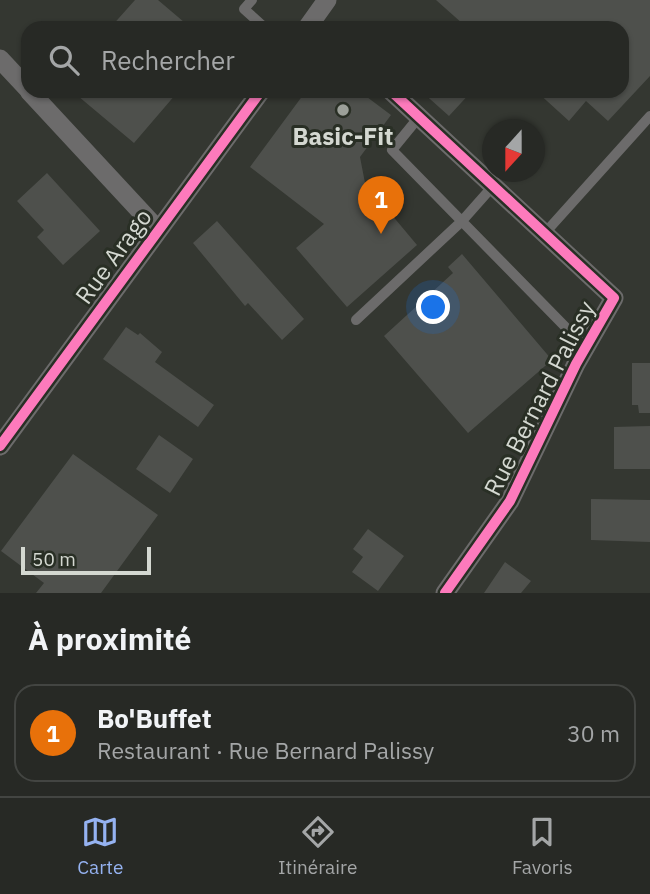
<!DOCTYPE html>
<html lang="fr">
<head>
<meta charset="utf-8">
<style>
  :root { --surface:#272925; --page:#2f312d; --text:#f1f3f6; --muted:#a4a6a7; --line:#434542; --accent:#95b2f1 }
  body { margin:0; font-family:"IBM Plex Sans",sans-serif; background:var(--page); color:var(--text) }
  .compass { position:absolute; left:482px; top:119px; width:63px; height:63px; border-radius:50%; background:var(--surface); box-shadow:0 2px 5px #0004; rotate:201deg }
  .scale { position:absolute; left:21px; bottom:18px; width:130px; box-sizing:border-box; padding-left:7px; border:4px solid #d4d8d1; border-top:0; font-size:19px; line-height:24px; white-space:nowrap; color:#d4d8d1; -webkit-text-stroke:5px #292f25; paint-order:stroke }
  .you { position:absolute; left:434px; top:308px; width:24px; height:24px; margin:-18px; border:5px solid #fff; border-radius:50%; background:#1a73e8; box-shadow:0 0 0 10px #1a73e833 }
  .badge { display:grid; place-items:center; width:46px; height:46px; border-radius:50%; background:var(--accent); color:#fff; font-size:23px; font-weight:700 }
  .pin { position:absolute; translate:-50% -58px; filter:drop-shadow(0 2px 4px #0008) }
  .pin::after { content:''; position:absolute; top:37px; width:24px; height:21px; background:inherit; clip-path:polygon(0 0,100% 0,50% 100%) }
  .list { margin:0; padding:0; list-style:none }
  h2 { display:flex; justify-content:space-between; align-items:center; height:91px; margin:0; padding:0 28px; font-size:30px }
  h2 small { font-size:23px; font-weight:400; color:var(--muted) }
  .list li { display:grid; grid-template-columns:46px 1fr auto; gap:21px; align-items:center; box-sizing:border-box; height:98px; margin:0 14px 14px; padding:0 14px; border:2px solid var(--line); border-radius:21px }
  .list b { display:block; font-size:26px; white-space:nowrap }
  .list p { margin:0; font-size:23px; white-space:nowrap; color:var(--muted) }
  .list em { font-size:23px; font-style:normal; color:var(--muted) }
  .icon { flex:none; width:38px; height:38px; fill:none; stroke:currentColor; stroke-width:2; stroke-linecap:round; stroke-linejoin:round }
  .map { position:relative; flex:none; width:650px; height:593px; overflow:hidden }
  .search { position:absolute; background:var(--surface); box-shadow:0 2px 5px #0004; left:21px; right:21px; top:21px; height:77px; display:flex; align-items:center; gap:18px; box-sizing:border-box; padding:0 24px; border-radius:21px; color:var(--muted); font-size:26px }
  .sheet { height:203px; background:var(--surface) }
  nav { display:flex; justify-content:space-around; align-items:center; box-sizing:border-box; height:98px; border-top:2px solid var(--line); background:var(--surface); font-size:19px; color:var(--muted) }
  nav a { display:grid; justify-items:center; gap:4px }
  nav .on { color:var(--accent) }
  .map>svg:first-child { display:block }
  .building { fill:#4e504c }
  .lines { fill:none; stroke-linecap:round; stroke-linejoin:round }
  .service { stroke:#6c6b6b; stroke-width:10 }
  .minor { stroke:#6c6b6b; stroke-width:19 }
  .cycleway-casing { stroke:#292f25; stroke-width:15 }
  .cycleway { stroke:#fd7abc; stroke-width:10 }
  .poi-dot { fill:#9ca099; stroke:#292f25; stroke-width:2.5 }
  .labels { text-anchor:middle; dominant-baseline:central; stroke-width:6; stroke-linejoin:round; paint-order:stroke }
  .poi-label { font-size:24px; font-weight:bold; fill:#d4d8d1; stroke:#292f25 }
  .street-label { font-size:24px; fill:#d4d8d1; stroke:#292f25 }
</style>
</head>
<body>
<div class="map">
<svg width="650" height="593" viewBox="0 0 650 593">
  <rect width="100%" height="100%" fill="#343731"/>
  <path class="building" d="M135 0H158L191 28H110Z
    M436 0H650V76L608 121 586 101 569 121 536 91H622V28H460L463 24Z
    M72 91H172L176 94 134 143Z
    M306 91H359L391 115 360 157 365 183 417 245 347 307 296 248 324 224 250 167Z
    M421 91H472L449 116Z
    M47 173 100 231 63 265 37 237 44 230 17 201Z
    M217 221 304 319 282 340 248 303 245 306 193 243Z
    M462 254 552 360 468 433 384 336 453 273 448 267Z
    M126 327 138 335 140 333 162 352 155 362 214 405 198 427 103 359Z
    M632 363H650V413H639L638 405H632Z
    M650 426V469H614V427Z
    M159 435 193 459 170 493 136 469Z
    M73 454 158 515 101 593H36L44 583 1 551Z
    M591 499 650 500V542L591 540Z
    M368 529 404 556 378 591 352 572 363 557 353 549Z
    M505 562 531 581 521 593H484Z"/>
  <g class="lines">
    <path class="service" d="M252 0 244 9 265 28
      M419 117 392 150 585 347
      M544 234 650 116
      M356 320 462 221 493 186"/>
    <path class="minor" d="M307 28 327 0
      M0 59 28 89
      M29 91 158 230
      M391 91 614 298 576 364 510 501 445 593
      M0 446 261 91"/>
    <defs>
      <path id="cycleway" d="M391 91 614 298 576 364 510 501 445 593
        M0 446 261 91"/>
    </defs>
    <use href="#cycleway" class="cycleway-casing"/>
    <use href="#cycleway" class="cycleway"/>
  </g>
  <circle class="poi-dot" cx="343" cy="110" r="7"/>
  <g class="labels">
    <g class="poi-label">
      <text x="343" y="136">Basic-Fit</text>
    </g>
    <g class="street-label">
      <text transform="translate(113 256) rotate(-54)">Rue Arago</text>
      <text transform="translate(539 398) rotate(-63)">Rue Bernard Palissy</text>
    </g>
  </g>
</svg>
<svg class="compass" viewBox="-18 -18 36 36"><path d="M0-13l5 13h-10z" fill="#e53935"/><path d="M0 13l5-13h-10z" fill="#a4a6a7"/></svg>
<div class="scale">50 m</div>
<div class="you"></div>
<div class="pin badge" style="left:381px;top:234px;background:#e8710a">1</div>
<div class="search"><svg class="icon" aria-label="search" viewBox="0 0 24 24"><circle cx="10" cy="10" r="6"/><path d="M15 15l6 6"/></svg>Rechercher</div>
</div>
<section class="sheet">
<h2>À proximité<small></small></h2>
<ul class="list">
<li><span class="badge" style="background:#e8710a">1</span><div><b>Bo'Buffet</b><p>Restaurant · Rue Bernard Palissy</p></div><em>30 m</em></li>
</ul>
</section>
<nav>
<a class="on"><svg class="icon" aria-label="map" viewBox="0 0 24 24"><path d="M3 6l6-2 6 2 6-2v14l-6 2-6-2-6 2zM9 4v14M15 6v14"/></svg>Carte</a>
<a><svg class="icon" aria-label="directions" viewBox="0 0 24 24"><path d="M12 3l9 9-9 9-9-9zM9 14v-3h6M13 9l2 2-2 2"/></svg>Itinéraire</a>
<a><svg class="icon" aria-label="saved" viewBox="0 0 24 24"><path d="M7 4h10v16l-5-4-5 4z"/></svg>Favoris</a>
</nav>
</body>
</html>
